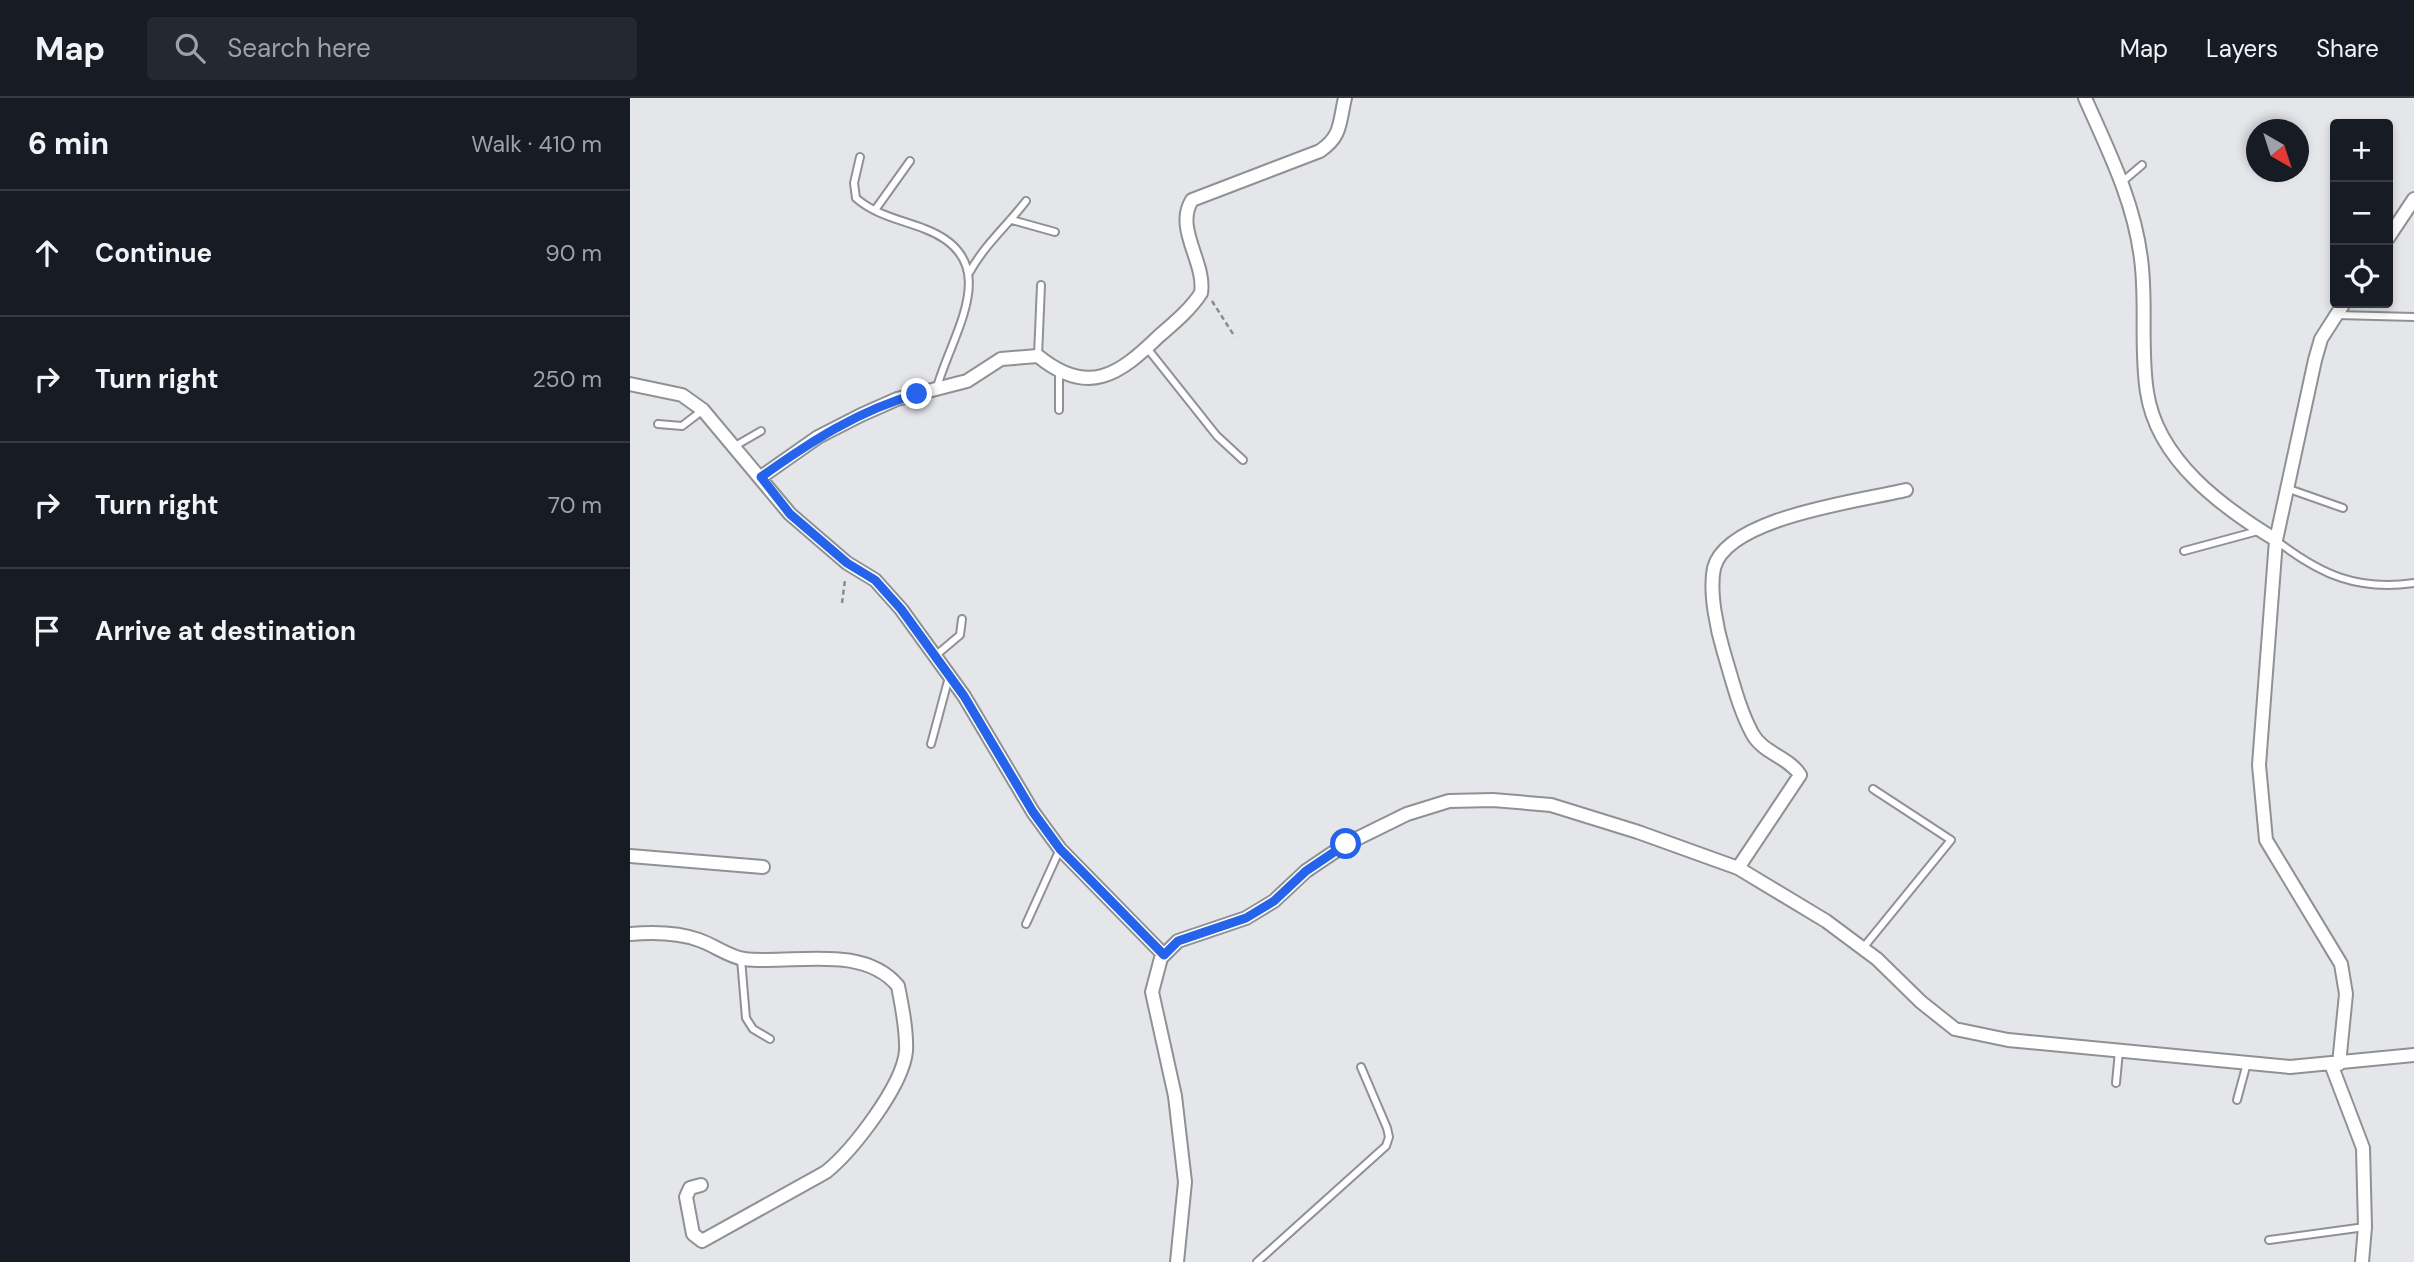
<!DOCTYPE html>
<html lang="en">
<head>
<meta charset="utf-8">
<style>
  :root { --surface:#171b24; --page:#242831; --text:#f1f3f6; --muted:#9ea1a6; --line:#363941 }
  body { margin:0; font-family:"DM Sans",sans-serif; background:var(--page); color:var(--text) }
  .controls { position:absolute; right:21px; top:21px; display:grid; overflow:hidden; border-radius:7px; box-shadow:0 4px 10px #0003 }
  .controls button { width:63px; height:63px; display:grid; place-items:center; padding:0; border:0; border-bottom:2px solid var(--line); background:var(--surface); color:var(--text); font:35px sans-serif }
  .compass { position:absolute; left:1616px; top:21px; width:63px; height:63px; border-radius:50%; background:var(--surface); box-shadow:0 4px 10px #0003; rotate:141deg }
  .stop { position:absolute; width:21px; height:21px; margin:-16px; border:5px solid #2563eb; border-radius:50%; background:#fff }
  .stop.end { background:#2563eb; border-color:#fff; box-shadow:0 2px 7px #0008 }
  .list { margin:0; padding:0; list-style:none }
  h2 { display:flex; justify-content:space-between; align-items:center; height:91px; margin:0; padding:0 28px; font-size:30px }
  h2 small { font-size:23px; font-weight:400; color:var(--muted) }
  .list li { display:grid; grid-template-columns:46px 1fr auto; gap:21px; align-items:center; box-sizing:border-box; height:126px; padding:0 28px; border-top:2px solid var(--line) }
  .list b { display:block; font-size:26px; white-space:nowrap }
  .list em { font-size:23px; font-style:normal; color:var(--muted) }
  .icon { flex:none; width:38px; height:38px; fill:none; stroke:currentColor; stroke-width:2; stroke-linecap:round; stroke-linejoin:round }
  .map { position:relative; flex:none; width:1784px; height:1164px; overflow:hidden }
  header { display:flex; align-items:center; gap:42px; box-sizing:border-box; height:98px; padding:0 35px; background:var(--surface); border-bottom:2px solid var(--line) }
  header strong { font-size:33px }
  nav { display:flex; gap:38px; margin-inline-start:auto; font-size:24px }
  .search { width:490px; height:63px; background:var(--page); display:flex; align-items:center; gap:18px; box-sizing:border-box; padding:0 24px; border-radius:7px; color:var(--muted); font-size:26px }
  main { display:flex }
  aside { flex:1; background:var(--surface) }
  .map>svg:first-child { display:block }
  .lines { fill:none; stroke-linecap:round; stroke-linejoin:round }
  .service-casing { stroke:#909195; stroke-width:10 }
  .minor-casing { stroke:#909195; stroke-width:16 }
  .path { stroke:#898b8e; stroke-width:2.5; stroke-dasharray:5 3.5; stroke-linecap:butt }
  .service { stroke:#fff; stroke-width:6 }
  .minor { stroke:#fff; stroke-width:12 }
  .route { stroke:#2563eb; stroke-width:9 }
</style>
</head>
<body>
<header>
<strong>Map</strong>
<div class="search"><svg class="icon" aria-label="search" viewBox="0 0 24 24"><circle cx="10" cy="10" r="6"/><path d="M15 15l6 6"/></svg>Search here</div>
<nav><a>Map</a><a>Layers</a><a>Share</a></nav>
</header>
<main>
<aside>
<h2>6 min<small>Walk · 410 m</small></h2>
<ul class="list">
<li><svg class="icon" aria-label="ahead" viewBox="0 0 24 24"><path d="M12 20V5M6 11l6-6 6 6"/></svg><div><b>Continue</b></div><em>90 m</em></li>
<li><svg class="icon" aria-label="right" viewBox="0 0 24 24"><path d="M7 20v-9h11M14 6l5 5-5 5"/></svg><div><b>Turn right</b></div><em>250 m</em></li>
<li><svg class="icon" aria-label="right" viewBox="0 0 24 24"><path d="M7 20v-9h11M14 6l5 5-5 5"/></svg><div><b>Turn right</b></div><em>70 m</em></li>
<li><svg class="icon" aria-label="arrive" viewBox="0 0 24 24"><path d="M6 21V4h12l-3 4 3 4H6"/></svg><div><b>Arrive at destination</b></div></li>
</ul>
</aside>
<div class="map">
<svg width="1784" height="1164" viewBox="0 0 1784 1164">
  <rect width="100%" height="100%" fill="#e4e6ea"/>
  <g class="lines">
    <defs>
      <path id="service" d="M230 59 224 85 226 100C245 117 272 122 295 131 376 162 323 233 307 289
        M1492 84 1512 67
        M245 112 280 63
        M382 122 425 134
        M339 175C356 145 376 129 396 103
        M1707 217 1784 219
        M517 250 587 338 613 362
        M408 258 411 187
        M429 312V275
        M28 326 52 328 73 312
        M105 348 131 333
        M1659 391 1713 410
        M1647 443C1691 477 1728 493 1784 485
        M1554 453 1628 433
        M305 558 330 537 332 521
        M301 646 319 579
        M396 826 430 751
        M1233 850 1321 742 1243 691
        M111 861 116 920 123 931 140 941
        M1486 985 1489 953
        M1607 1002 1617 965
        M1639 1142 1735 1129
        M627 1164 756 1048 759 1039 757 1030 731 969"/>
      <path id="minor" d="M1455 0C1478 52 1504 103 1511 161 1517 204 1510 250 1517 294 1527 362 1592 409 1646 442
        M1758 140 1784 101
        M0 286 52 297 73 312 160 416 217 465 245 482 271 511 334 598 403 714 430 751 534 857
        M131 379 188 339 231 317 267 301 337 283 371 261 408 258C458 299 489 277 529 238 544 225 560 212 571 195 576 164 544 131 562 102L690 53C712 38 709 25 715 0
        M0 758 133 769
        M1108 770 1170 677C1159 659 1132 655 1122 635 1109 611 1102 581 1094 555 1087 532 1079 494 1084 470 1097 419 1231 403 1276 392
        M0 836C23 834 47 834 69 842 84 847 99 859 114 861 162 867 232 845 268 888 272 908 277 933 276 953 273 988 222 1053 196 1074L72 1143 63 1136 56 1099 60 1090 71 1087
        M1701 966 1733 1050 1735 1129 1732 1164
        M1709 966 1716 896 1711 866 1636 742 1629 667 1646 442 1685 262 1691 241 1714 205
        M547 1164 555 1084 545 998 522 894 531 860 548 843 616 820 644 803 676 773 716 746 777 716 819 703 863 702 921 707 1008 734 1108 770 1196 823 1247 861 1291 904 1325 931 1378 942 1660 969 1784 957"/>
    </defs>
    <use href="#service" class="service-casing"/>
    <use href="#minor" class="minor-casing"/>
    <path class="path" d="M582 203 605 239
      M212 505 215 482"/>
    <use href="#service" class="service"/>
    <use href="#minor" class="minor"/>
  </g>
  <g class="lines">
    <path class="route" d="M287 296C229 312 180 344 131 379L160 416 217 465 245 482 271 511 334 598 403 714 430 751 534 857 548 843 616 820 644 803 676 773 716 746"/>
  </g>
</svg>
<div class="controls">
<button>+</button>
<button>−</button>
<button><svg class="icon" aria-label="locate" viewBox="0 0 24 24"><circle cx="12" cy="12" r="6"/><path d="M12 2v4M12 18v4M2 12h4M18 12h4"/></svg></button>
</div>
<svg class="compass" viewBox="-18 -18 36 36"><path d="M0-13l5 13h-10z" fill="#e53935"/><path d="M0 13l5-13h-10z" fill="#9ea1a6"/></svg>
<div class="stop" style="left:716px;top:746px"></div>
<div class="stop end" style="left:287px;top:296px"></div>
</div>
</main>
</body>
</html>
